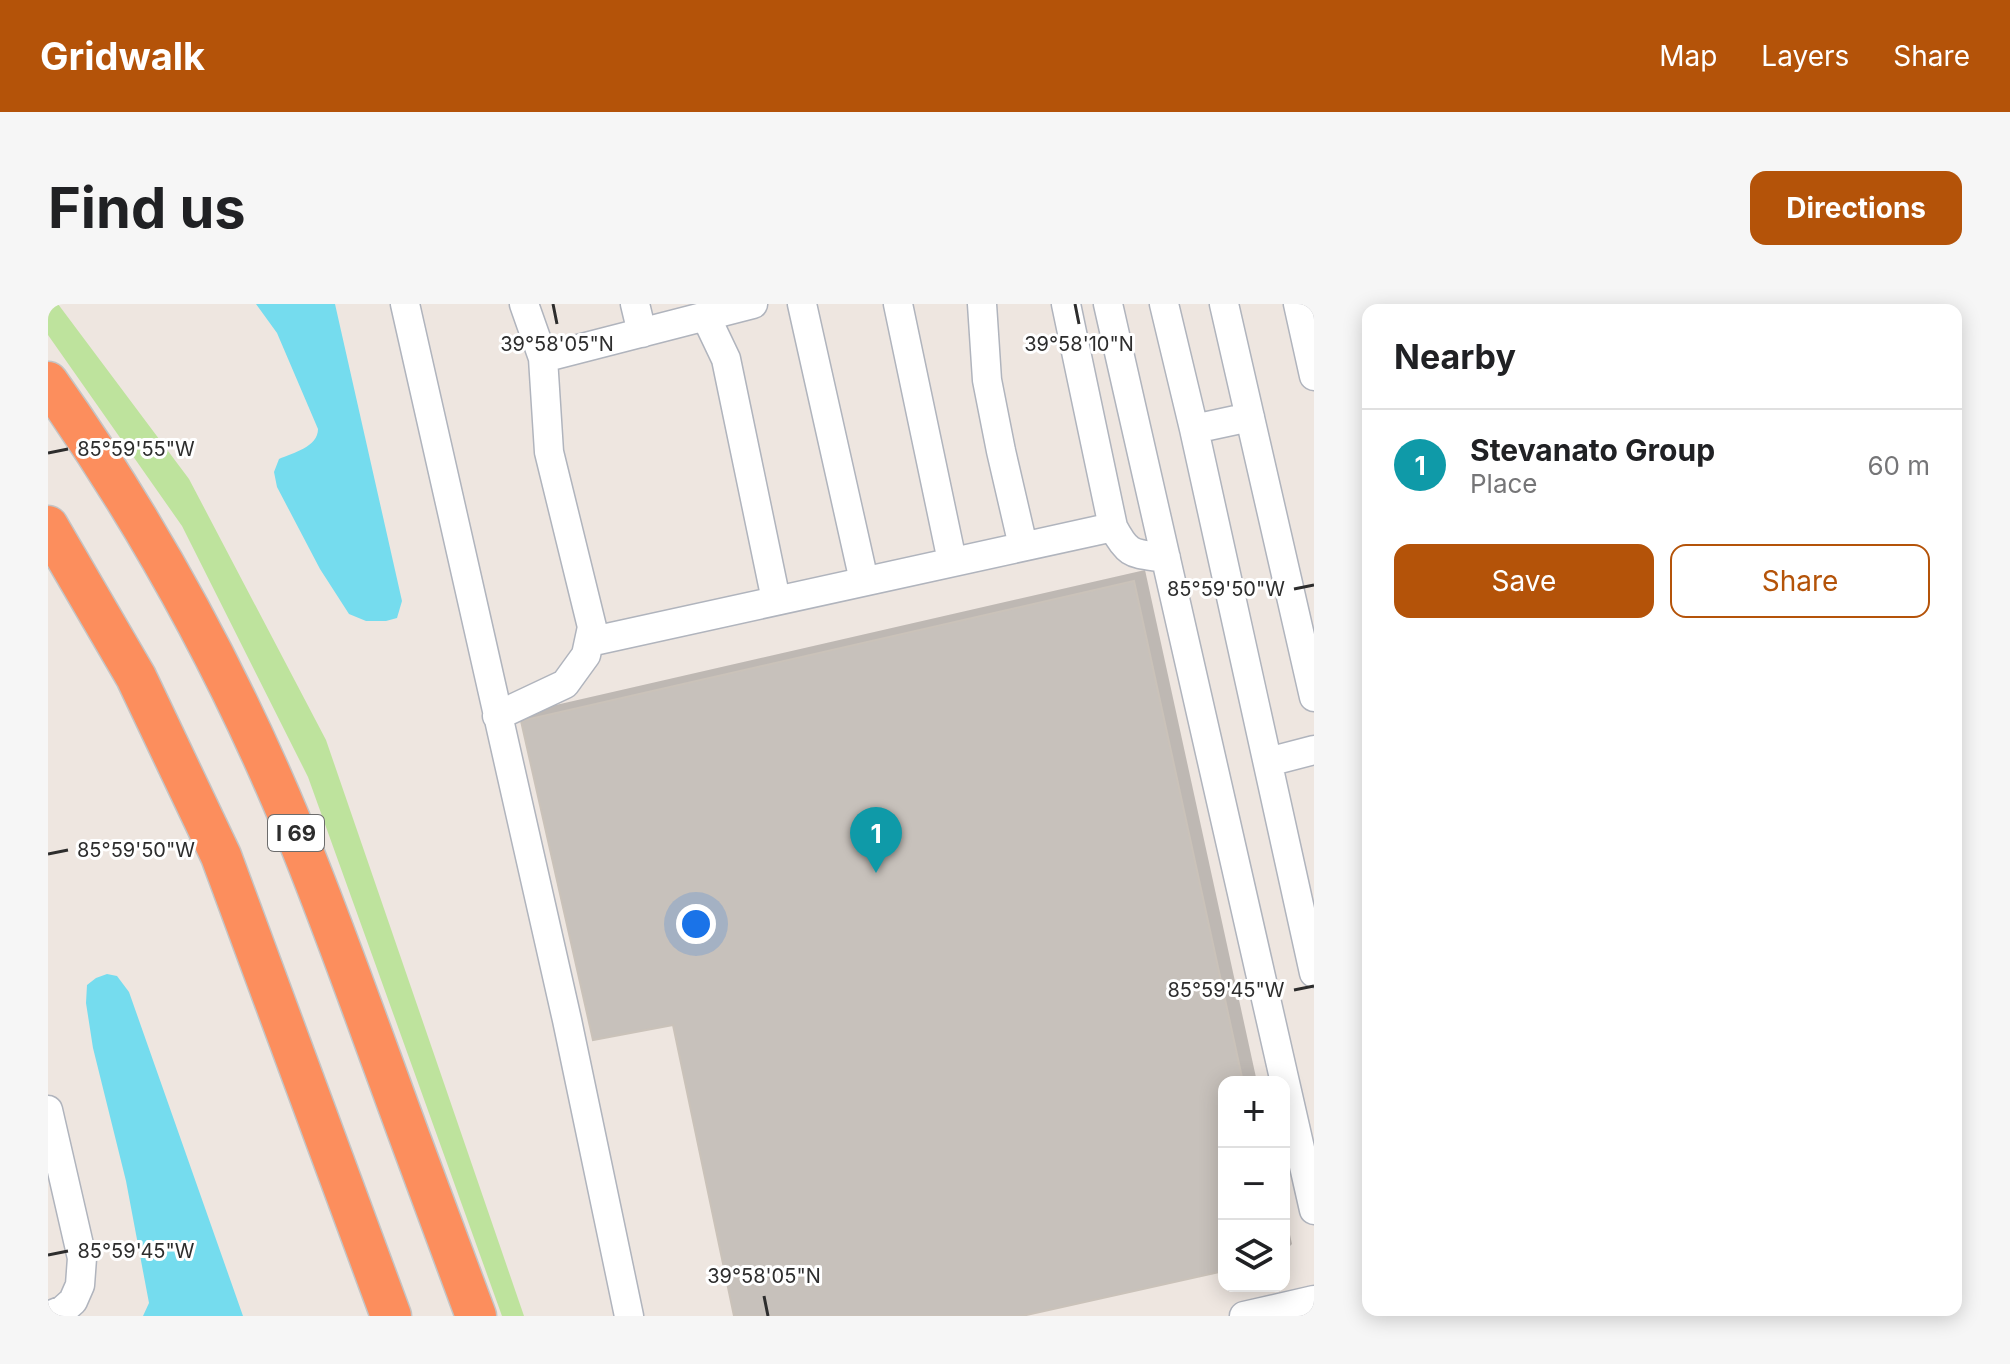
<!DOCTYPE html>
<html lang="en">
<head>
<meta charset="utf-8">
<style>
  :root { --surface:#fff; --page:#f6f6f6; --text:#202124; --muted:#757577; --line:#e0e0e0; --accent:#b45309 }
  body { margin:0; font-family:Inter,sans-serif; background:var(--page); color:var(--text) }
  .controls { position:absolute; right:24px; bottom:24px; display:grid; overflow:hidden; border-radius:16px; box-shadow:0 4px 20px #0003 }
  .controls button { width:72px; height:72px; display:grid; place-items:center; padding:0; border:0; border-bottom:2px solid var(--line); background:var(--surface); color:var(--text); font:40px sans-serif }
  .you { position:absolute; left:648px; top:620px; width:28px; height:28px; margin:-20px; border:6px solid #fff; border-radius:50%; background:#1a73e8; box-shadow:0 0 0 12px #1a73e833 }
  .badge { display:grid; place-items:center; width:52px; height:52px; border-radius:50%; background:var(--accent); color:#fff; font-size:26px; font-weight:700 }
  .pin { position:absolute; translate:-50% -66px; filter:drop-shadow(0 2px 4px #0008) }
  .pin::after { content:''; position:absolute; top:42px; width:28px; height:24px; background:inherit; clip-path:polygon(0 0,100% 0,50% 100%) }
  .list { margin:0; padding:0; list-style:none }
  h2 { display:flex; justify-content:space-between; align-items:center; height:104px; margin:0; padding:0 32px; font-size:34px }
  h2 small { font-size:26px; font-weight:400; color:var(--muted) }
  .list li { display:grid; grid-template-columns:52px 1fr auto; gap:24px; align-items:center; box-sizing:border-box; height:112px; padding:0 32px; border-top:2px solid var(--line) }
  .list b { display:block; font-size:30px; white-space:nowrap }
  .list p { margin:0; font-size:26px; white-space:nowrap; color:var(--muted) }
  .list em { font-size:26px; font-style:normal; color:var(--muted) }
  .actions { display:flex; gap:16px; padding:24px 32px }
  .actions a { flex:1; padding:18px 0; border:2px solid var(--accent); border-radius:16px; text-align:center; font-size:28px; color:var(--accent) }
  .actions .main { background:var(--accent); color:#fff }
  .icon { flex:none; width:44px; height:44px; fill:none; stroke:currentColor; stroke-width:2; stroke-linecap:round; stroke-linejoin:round }
  .map { position:relative; flex:none; width:1266px; height:1012px; overflow:hidden; border-radius:16px }
  header { display:flex; align-items:center; gap:48px; box-sizing:border-box; height:112px; padding:0 40px; background:var(--accent); color:#fff }
  header strong { font-size:38px }
  nav { display:flex; gap:44px; margin-inline-start:auto; font-size:28px }
  .intro { display:flex; align-items:center; justify-content:space-between; box-sizing:border-box; height:192px; padding:0 48px }
  h1 { margin:0; font-size:56px }
  .button { padding:20px 36px; border-radius:16px; background:var(--accent); color:#fff; font-size:28px; font-weight:700 }
  main { display:flex; gap:48px; padding:0 48px }
  aside { flex:1; background:var(--surface); border-radius:16px; box-shadow:0 4px 20px #0003 }
  .map>svg:first-child { display:block }
  .green { fill:#bee39d }
  .water { fill:#75dcee }
  .shadow { fill:#0003 }
  .building { fill:#c7c1bb; stroke:#cac2b9; stroke-width:2 }
  .lines { fill:none; stroke-linecap:round; stroke-linejoin:round }
  .minor-casing { stroke:#b0b4bd; stroke-width:31 }
  .highway-casing { stroke:#c4c4c4; stroke-width:43 }
  .minor { stroke:#fff; stroke-width:28 }
  .highway { stroke:#fc8e5d; stroke-width:40 }
  .ticks { fill:none; stroke:#2d2d2d; stroke-width:3 }
  .labels { text-anchor:middle; dominant-baseline:central; stroke-width:6; stroke-linejoin:round; paint-order:stroke }
  .shield { fill:#fff; stroke:#6c6c6c; stroke-width:2 }
  .shield-label { font-size:22px; font-weight:bold; fill:#2d2d2d }
  .ticks-label { font-size:20px; text-anchor:middle; fill:#2d2d2d; stroke:#fff; stroke-width:6; stroke-linejoin:round; paint-order:stroke }
</style>
</head>
<body>
<header>
<strong>Gridwalk</strong>
<nav><a>Map</a><a>Layers</a><a>Share</a></nav>
</header>
<div class="intro"><h1>Find us</h1><a class="button">Directions</a></div>
<main>
<div class="map">
<svg width="1266" height="1012" viewBox="0 0 1266 1012">
  <rect width="100%" height="100%" fill="#eee6e0"/>
  <path class="green" d="M0 0H10L141 175 278 436 476 1012H454L260 473 134 222 0 31Z"/>
  <path class="water" d="M208 0H287L354 297 349 314 338 317H318L301 310 272 265 229 183 226 168 231 155C245 149 270 143 270 125L229 29Z
    M59 670 69 672 81 688 195 1012H95L101 999 78 877 45 744 38 699 39 681 48 674Z"/>
  <path class="shadow" d="M1097 266 1209 778H1176V965L964 1012H688L626 719 475 418 486 406Z
    M1236 903 1244 940 1236 948Z"/>
  <path class="building" d="M1086 277 1195 778H1176V967L974 1012H686L625 721 545 736 473 417Z"/>
  <g class="lines">
    <defs>
      <path id="minor" d="M357 0 519 716 581 1012
        M587 0 594 29
        M754 0 816 277
        M850 0 904 257
        M934 0 939 76 953 147 975 242
        M1018 0 1065 223C1081 253 1085 249 1118 254
        M1060 0 1266 906
        M1116 0 1146 125 1266 669
        M1176 0 1266 393
        M1250 0 1266 72
        M658 13 678 55 728 296
        M495 54 705 0
        M1146 125 1202 113
        M541 338 1065 223
        M449 412 517 380 538 351 544 323 501 148 495 54 476 0
        M1220 458 1266 446
        M0 806 34 954 32 981 25 997 15 1006 0 1012
        M1196 1012 1266 996"/>
      <path id="highway" d="M0 78C97 215 179 364 243 518 271 585 296 654 321 722 356 819 392 915 428 1012
        M0 222 88 373 173 552 343 1012"/>
    </defs>
    <use href="#minor" class="minor-casing"/>
    <use href="#highway" class="highway-casing"/>
    <use href="#minor" class="minor"/>
    <use href="#highway" class="highway"/>
  </g>
  <path class="ticks" d="M505 0 509 20M1027 0 1031 20M0 149 20 145M1246 285 1266 281M0 550 20 546M1246 686 1266 682M0 951 20 947M716 992 720 1012"/>
  <g class="labels">
    <rect class="shield" x="220" y="511" width="56" height="36" rx="6"/>
    <g class="shield-label">
      <text x="248" y="529">I 69</text>
    </g>
  </g>
  <g class="ticks-label">
    <text x="509" y="47">39°58'05"N</text>
    <text x="1031" y="47">39°58'10"N</text>
    <text x="88" y="152">85°59'55"W</text>
    <text x="1178" y="292">85°59'50"W</text>
    <text x="88" y="553">85°59'50"W</text>
    <text x="1178" y="693">85°59'45"W</text>
    <text x="88" y="954">85°59'45"W</text>
    <text x="716" y="979">39°58'05"N</text>
  </g>
</svg>
<div class="controls">
<button>+</button>
<button>−</button>
<button><svg class="icon" aria-label="layers" viewBox="0 0 24 24"><path d="M12 4l9 5-9 5-9-5zM3 14l9 5 9-5"/></svg></button>
</div>
<div class="you"></div>
<div class="pin badge" style="left:828px;top:569px;background:#0f9aa8">1</div>
</div>
<aside>
<h2>Nearby<small></small></h2>
<ul class="list">
<li><span class="badge" style="background:#0f9aa8">1</span><div><b>Stevanato Group</b><p>Place</p></div><em>60 m</em></li>
</ul>
<div class="actions"><a class="main">Save</a><a>Share</a></div>
</aside>
</main>
</body>
</html>
